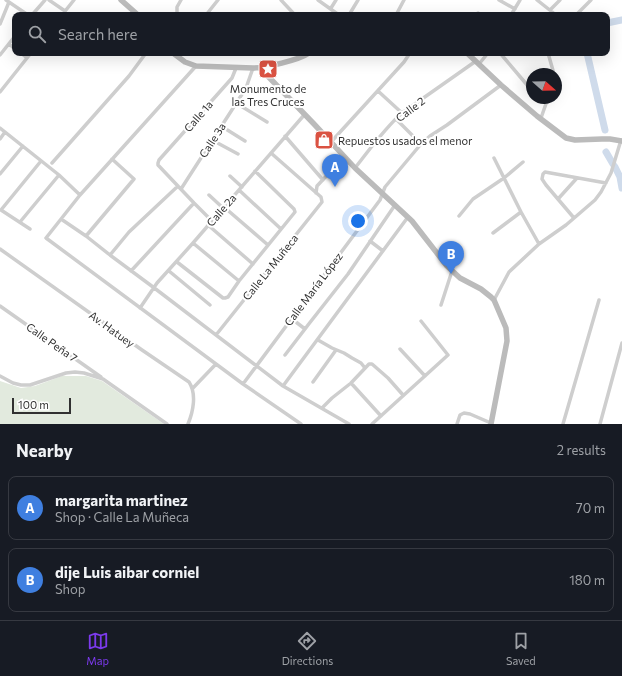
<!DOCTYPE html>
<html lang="en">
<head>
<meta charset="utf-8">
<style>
  :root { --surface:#171b24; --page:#20242c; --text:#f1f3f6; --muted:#9ea1a6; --line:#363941; --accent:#7c3aed }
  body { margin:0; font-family:Commissioner,sans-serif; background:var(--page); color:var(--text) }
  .compass { position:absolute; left:526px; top:68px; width:36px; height:36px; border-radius:50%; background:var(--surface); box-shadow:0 4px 16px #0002; rotate:110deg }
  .scale { position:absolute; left:12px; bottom:10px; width:59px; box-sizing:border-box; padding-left:4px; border:2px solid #313131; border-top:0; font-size:11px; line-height:14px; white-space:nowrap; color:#313131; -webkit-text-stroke:3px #fff; paint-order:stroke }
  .you { position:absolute; left:358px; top:221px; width:14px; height:14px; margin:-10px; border:3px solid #fff; border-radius:50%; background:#1a73e8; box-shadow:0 0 0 6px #1a73e833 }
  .badge { display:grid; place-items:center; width:26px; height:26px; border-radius:50%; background:var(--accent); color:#fff; font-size:13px; font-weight:700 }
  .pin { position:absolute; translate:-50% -33px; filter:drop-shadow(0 1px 2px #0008) }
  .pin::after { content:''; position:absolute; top:21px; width:14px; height:12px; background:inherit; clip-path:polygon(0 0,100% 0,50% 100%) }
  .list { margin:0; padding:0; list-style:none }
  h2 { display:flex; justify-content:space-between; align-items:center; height:52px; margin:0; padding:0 16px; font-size:17px }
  h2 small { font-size:13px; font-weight:400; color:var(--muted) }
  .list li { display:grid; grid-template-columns:26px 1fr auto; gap:12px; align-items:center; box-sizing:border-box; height:64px; margin:0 8px 8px; padding:0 8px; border:1px solid var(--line); border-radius:8px }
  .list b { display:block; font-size:15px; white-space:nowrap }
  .list p { margin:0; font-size:13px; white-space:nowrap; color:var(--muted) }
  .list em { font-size:13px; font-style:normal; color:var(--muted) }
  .icon { flex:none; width:22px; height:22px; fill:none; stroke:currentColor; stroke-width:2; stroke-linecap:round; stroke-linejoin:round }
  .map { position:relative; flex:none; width:622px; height:424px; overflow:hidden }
  .search { position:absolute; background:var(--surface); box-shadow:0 4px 16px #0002; left:12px; right:12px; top:12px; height:44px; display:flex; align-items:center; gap:10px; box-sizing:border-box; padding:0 14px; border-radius:8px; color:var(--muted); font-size:15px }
  .sheet { height:196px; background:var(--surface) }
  nav { display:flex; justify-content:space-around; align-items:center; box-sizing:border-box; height:56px; border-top:1px solid var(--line); background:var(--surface); font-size:11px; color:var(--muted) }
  nav a { display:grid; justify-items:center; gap:2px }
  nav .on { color:var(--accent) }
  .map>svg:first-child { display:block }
  .green { fill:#e2eade }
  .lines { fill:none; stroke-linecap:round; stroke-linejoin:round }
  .river { stroke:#cfdbeb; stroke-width:7 }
  .street { stroke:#cecece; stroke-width:3.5 }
  .secondary { stroke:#bbb; stroke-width:5.5 }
  .labels { text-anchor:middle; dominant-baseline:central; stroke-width:4; stroke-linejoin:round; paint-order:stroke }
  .poi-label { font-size:11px; fill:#313131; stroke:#fff }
  .street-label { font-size:11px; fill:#313131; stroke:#fff }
</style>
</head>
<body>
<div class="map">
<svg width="622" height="424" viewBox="0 0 622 424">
  <rect width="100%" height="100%" fill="#fff"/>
  <path class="green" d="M62 376H86L102 381 164 424H0V381L21 388 35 386Z"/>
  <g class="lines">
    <path class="river" d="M607 23 622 20
      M587 53 605 130
      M606 152 613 164
      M615 167 620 177 622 188"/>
    <path class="street" d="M6 0 28 15
      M49 0 65 11
      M281 0 295 15
      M318 0 339 15
      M499 0 515 9
      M537 0 556 15
      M331 8 336 0
      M550 10 560 0
      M32 15 45 0
      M62 15 74 0
      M177 15V7L181 0
      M206 15 218 0
      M349 15 358 0
      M396 15 404 0
      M474 15 478 13 481 15
      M511 15 520 0
      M576 15 591 0
      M0 24 9 2
      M9 44 15 49
      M21 53 27 58
      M500 53 528 86 532 89
      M548 53 554 74
      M0 55 15 36
      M479 64 488 53
      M196 66 80 195 46 238 243 384 301 424
      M378 91 402 113
      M0 92 31 53
      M236 103 267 122
      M541 118 548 98
      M396 119 421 144
      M221 126 245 141
      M0 128 59 175 80 195
      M285 136 323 180
      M0 139 5 132
      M212 140 238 154
      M331 142 404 62 410 53
      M494 158 521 212 539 244
      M52 163 129 76 146 53
      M355 168C370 149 384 129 402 113L476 61
      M0 174 23 146
      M230 176 242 187
      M181 189 246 88 253 68
      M239 190 281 229
      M316 193 317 186 344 157
      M209 195 223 208
      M558 199 577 178
      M224 207 268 245
      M1 210 41 161
      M1 210 30 229
      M459 216 473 199 504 178 523 162
      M574 218 546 185 542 179 543 174 545 172 606 183
      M61 219 86 236 110 255 153 287 283 386 349 424
      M212 221 194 203 158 165V163L159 160 232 78 236 68
      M20 222 59 175
      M208 225 253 264
      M493 233 521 212
      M86 236 134 179 112 159
      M370 241 383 251
      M193 243 239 281
      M0 249 142 350 189 382C197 394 193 412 188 424
      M110 255 129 232 178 186
      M177 262 223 298H225L228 297 239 281 295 212 294 209 255 171
      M131 271 194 203
      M169 271 210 305
      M494 300 509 272 539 244 566 225 595 200 601 192 611 173 621 140
      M441 305 452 271
      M0 306 101 377
      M140 308 157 283 193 243 212 221 305 114
      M292 319 305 329 308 325 348 274 395 205
      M216 335 322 202 321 197 271 153
      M318 340 332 348 344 353 352 358 361 363 365 368
      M400 349 425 376
      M285 355 305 329
      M0 376 13 383 21 385H30L66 373 75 372 84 373 103 379 167 424
      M313 382 336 350
      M351 383 369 364H372L388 378 403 395
      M243 384 380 200 385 187 421 144 430 136 447 125 501 85
      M283 386 408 217
      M193 388 216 364
      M322 408 332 398 351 383 381 416
      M372 424 448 355 421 321
      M457 424 460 415 464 413 470 414 491 423
      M563 424 599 300
      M600 424 622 343"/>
    <path class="secondary" d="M121 0 138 15
      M173 53 185 62 196 66 253 68C265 68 299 60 309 53
      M467 53 501 85 537 116 566 138 575 140 602 139H610L622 141
      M260 68 314 124 355 168 412 221 447 266 460 278 481 289 491 297 494 300 506 328 507 341 491 424"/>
  </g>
  <defs>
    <symbol id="sight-square" viewBox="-11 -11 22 22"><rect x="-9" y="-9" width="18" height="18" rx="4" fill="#da5242" stroke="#fff"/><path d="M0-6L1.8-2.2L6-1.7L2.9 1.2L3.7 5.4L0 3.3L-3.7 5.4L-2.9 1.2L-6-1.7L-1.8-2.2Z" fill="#fff"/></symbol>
    <symbol id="shop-square" viewBox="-11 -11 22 22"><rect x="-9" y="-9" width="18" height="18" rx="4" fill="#da5242" stroke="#fff"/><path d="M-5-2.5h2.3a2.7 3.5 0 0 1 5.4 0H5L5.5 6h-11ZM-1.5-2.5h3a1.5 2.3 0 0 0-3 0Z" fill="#fff"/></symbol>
  </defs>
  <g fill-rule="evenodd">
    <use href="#sight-square" x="257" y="58" width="22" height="22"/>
    <use href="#shop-square" x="313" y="129" width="22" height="22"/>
  </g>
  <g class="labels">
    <g class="poi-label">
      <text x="268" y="88">Monumento de<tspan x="268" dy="13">las Tres Cruces</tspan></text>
      <text x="338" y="140" text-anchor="start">Repuestos usados el menor</text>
    </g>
    <g class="street-label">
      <text transform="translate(410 109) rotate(-37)">Calle 2</text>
      <text transform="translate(198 116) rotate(-49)">Calle 1a</text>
      <text transform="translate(212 140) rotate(-57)">Calle 3a</text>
      <text transform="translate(221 210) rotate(-49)">Calle 2a</text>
      <text transform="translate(270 267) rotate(-51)">Calle La Muñeca</text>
      <text transform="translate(313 289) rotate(-53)">Calle María López</text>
      <text transform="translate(112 329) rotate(36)">Av. Hatuey</text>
      <text transform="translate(52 342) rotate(35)">Calle Peña 7</text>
    </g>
  </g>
</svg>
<svg class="compass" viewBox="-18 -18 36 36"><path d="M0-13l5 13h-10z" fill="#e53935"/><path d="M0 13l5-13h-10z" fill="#9ea1a6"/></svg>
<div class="scale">100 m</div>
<div class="you"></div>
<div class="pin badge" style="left:335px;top:187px;background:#3f7fe0">A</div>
<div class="pin badge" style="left:451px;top:274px;background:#3f7fe0">B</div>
<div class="search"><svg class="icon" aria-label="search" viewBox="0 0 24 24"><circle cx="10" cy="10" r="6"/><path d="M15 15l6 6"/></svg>Search here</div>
</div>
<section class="sheet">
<h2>Nearby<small>2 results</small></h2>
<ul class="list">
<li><span class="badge" style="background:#3f7fe0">A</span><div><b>margarita martinez</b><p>Shop · Calle La Muñeca</p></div><em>70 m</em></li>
<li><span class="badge" style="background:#3f7fe0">B</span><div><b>dije Luis aibar corniel</b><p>Shop</p></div><em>180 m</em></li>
</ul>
</section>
<nav>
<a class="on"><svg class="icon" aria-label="map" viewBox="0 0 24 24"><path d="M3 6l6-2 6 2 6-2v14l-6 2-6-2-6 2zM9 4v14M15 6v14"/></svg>Map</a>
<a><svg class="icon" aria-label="directions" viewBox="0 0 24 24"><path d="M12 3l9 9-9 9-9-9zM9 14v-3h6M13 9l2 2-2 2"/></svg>Directions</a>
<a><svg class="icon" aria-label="saved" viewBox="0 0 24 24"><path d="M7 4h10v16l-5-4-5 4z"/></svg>Saved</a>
</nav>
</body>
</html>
